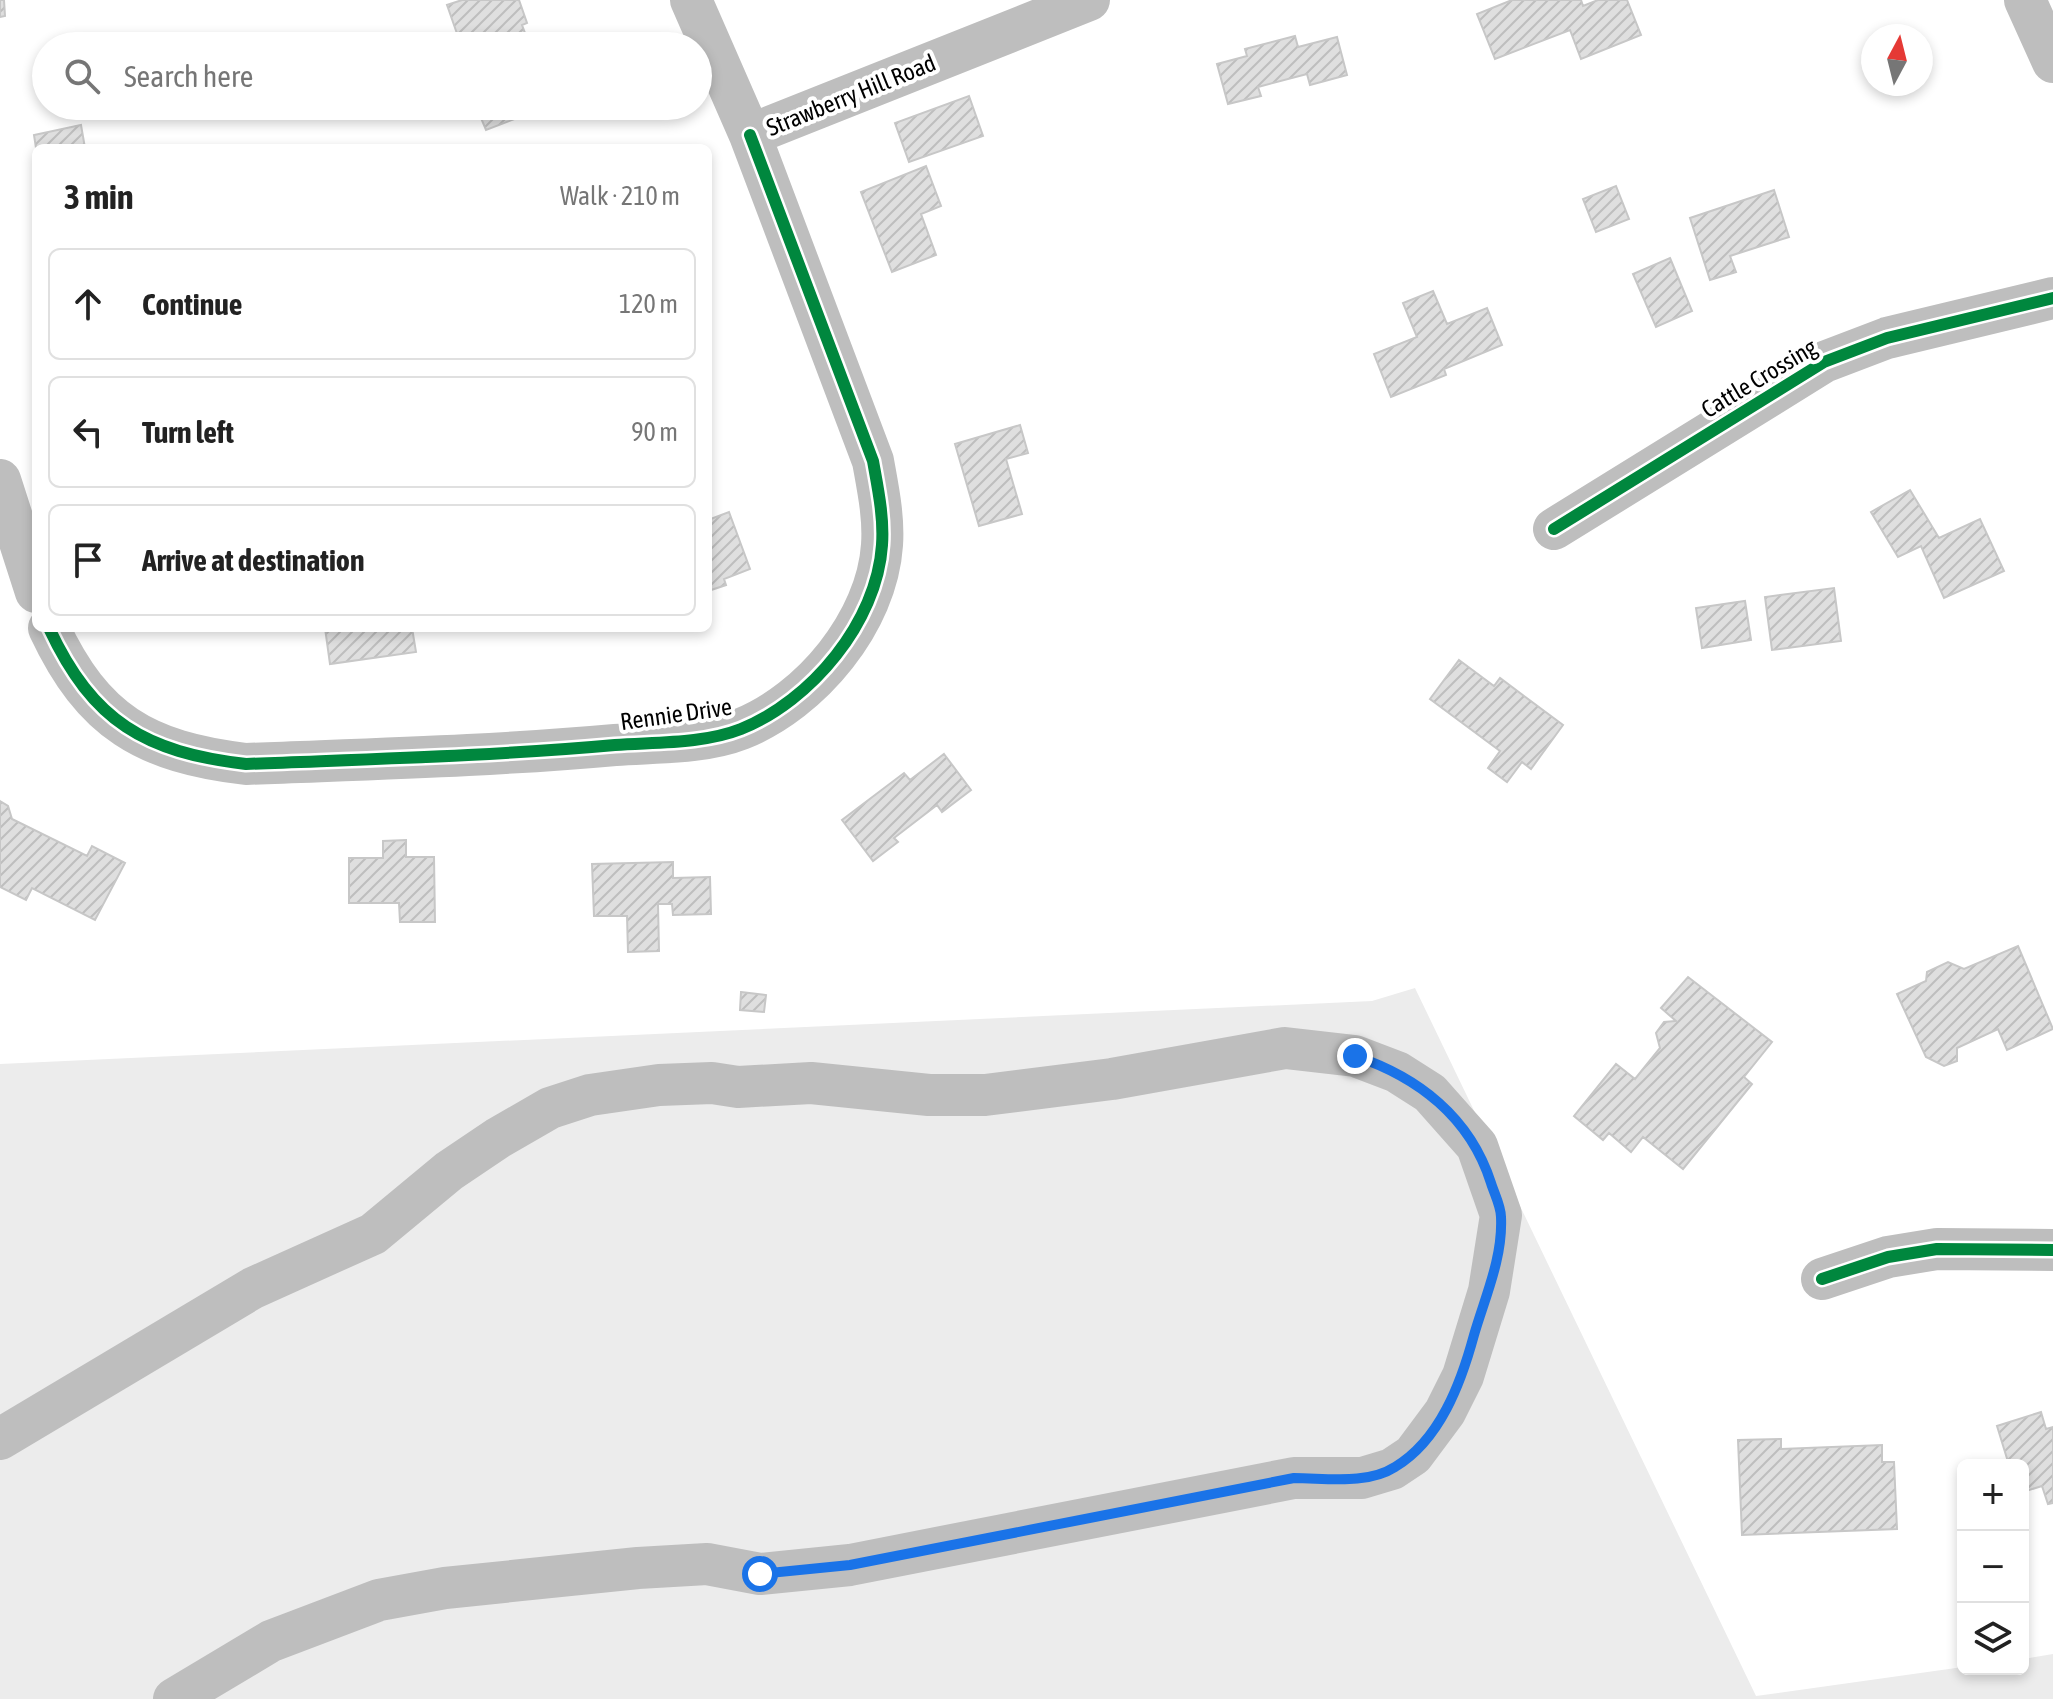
<!DOCTYPE html>
<html lang="en">
<head>
<meta charset="utf-8">
<style>
  :root { --surface:#fff; --page:#f6f6f6; --text:#222; --muted:#767676; --line:#e0e0e0 }
  body { margin:0; font-family:"Asap Condensed",sans-serif; background:var(--page); color:var(--text) }
  .controls { position:absolute; right:24px; bottom:24px; display:grid; overflow:hidden; border-radius:12px; box-shadow:0 4px 12px #0003 }
  .controls button { width:72px; height:72px; display:grid; place-items:center; padding:0; border:0; border-bottom:2px solid var(--line); background:var(--surface); color:var(--text); font:40px sans-serif }
  .compass { position:absolute; left:1861px; top:24px; width:72px; height:72px; border-radius:50%; background:var(--surface); box-shadow:0 4px 12px #0003; rotate:7deg }
  .stop { position:absolute; width:24px; height:24px; margin:-18px; border:6px solid #1a73e8; border-radius:50%; background:#fff }
  .stop.end { background:#1a73e8; border-color:#fff; box-shadow:0 2px 8px #0008 }
  .list { margin:0; padding:0; list-style:none }
  h2 { display:flex; justify-content:space-between; align-items:center; height:104px; margin:0; padding:0 32px; font-size:34px }
  h2 small { font-size:26px; font-weight:400; color:var(--muted) }
  .list li { display:grid; grid-template-columns:52px 1fr auto; gap:24px; align-items:center; box-sizing:border-box; height:112px; margin:0 16px 16px; padding:0 16px; border:2px solid var(--line); border-radius:12px }
  .list b { display:block; font-size:30px; white-space:nowrap }
  .list em { font-size:26px; font-style:normal; color:var(--muted) }
  .icon { flex:none; width:44px; height:44px; fill:none; stroke:currentColor; stroke-width:2; stroke-linecap:round; stroke-linejoin:round }
  .map { position:relative; flex:none; width:2053px; height:1699px; overflow:hidden }
  .search { position:absolute; background:var(--surface); box-shadow:0 4px 12px #0003; left:32px; top:32px; width:680px; height:88px; display:flex; align-items:center; gap:20px; box-sizing:border-box; padding:0 28px; border-radius:44px; color:var(--muted); font-size:30px }
  .panel { position:absolute; background:var(--surface); box-shadow:0 4px 12px #0003; left:32px; top:144px; width:680px; height:488px; border-radius:12px }
  .map>svg:first-child { display:block }
  .grass { fill:#ececec }
  .building { fill:url(#building-hatch); stroke:#c7c7c7; stroke-width:2 }
  .lines { fill:none; stroke-linecap:round; stroke-linejoin:round }
  .minor { stroke:#bebebe; stroke-width:42 }
  .cycleway-casing { stroke:#fff; stroke-width:17 }
  .cycleway { stroke:#00873e; stroke-width:12 }
  .route { stroke:#1a73e8; stroke-width:10 }
  .labels { text-anchor:middle; dominant-baseline:central; stroke-width:8; stroke-linejoin:round; paint-order:stroke }
  .street-label { font-size:24px; fill:#000; stroke:#fff }
</style>
</head>
<body>
<div class="map">
<svg width="2053" height="1699" viewBox="0 0 2053 1699">
  <defs>
    <pattern id="building-hatch" width="6" height="6" patternUnits="userSpaceOnUse" patternTransform="scale(2)"><rect width="6" height="6" fill="#dfdfdf"/><path d="M-1 1l2-2M0 6l6-6M5 7l2-2" fill="none" stroke="#bebebe"/></pattern>
  </defs>
  <rect width="100%" height="100%" fill="#fff"/>
  <path class="grass" d="M1415 988 1756 1696 1963 1667 2023 1669V1659L2053 1654V1699H0V1064L1372 1001Z"/>
  <path class="building" d="M0 0H4L5 16 0 17Z
    M462 0H519L527 23 522 25 530 46H478L476 40 461 45 447 5Z
    M1512 0H1581L1583 6 1598 0H1627L1641 35 1581 59 1570 30 1495 59 1477 14Z
    M1295 36 1298 47 1337 37 1347 75 1310 85 1307 74 1258 87 1261 96 1228 104 1217 64 1247 56 1245 49Z
    M591 38 594 46H569Z
    M969 96 983 136 909 162 895 123Z
    M476 106H531L522 109 525 115 486 130Z
    M81 125 85 148H36L34 135Z
    M926 166 941 206 921 214 936 255 892 272 861 192Z
    M1616 186 1629 219 1596 232 1583 199Z
    M1774 190 1789 237 1730 256 1736 272 1710 280 1690 218Z
    M1670 258 1692 311 1656 327 1633 274Z
    M1433 291 1447 324 1487 308 1502 345 1444 369 1446 375 1391 397 1374 354 1417 337 1403 303Z
    M1020 425 1028 453 1006 459 1022 514 979 526 955 444Z
    M1910 490 1939 538 1980 519 2004 571 1944 598 1921 546 1898 557 1871 512Z
    M729 512 750 569 724 579 726 585 708 591V520Z
    M1834 588 1841 641 1772 650 1765 597Z
    M1745 601 1751 640 1702 648 1696 608Z
    M325 628H412L416 652 330 664Z
    M1459 660 1494 686 1500 678 1563 725 1531 769 1522 762 1507 782 1488 768 1500 751 1430 699Z
    M944 754 971 790 942 812 937 805 894 838 898 842 873 861 842 820 904 773 910 780Z
    M0 801 8 806 12 819 87 856 92 846 125 863 95 920 32 888 26 900 0 887Z
    M406 840V857H434L435 922H400L399 903H349V858H383V841Z
    M673 862V878L710 877 711 914 673 915 672 904H658L659 951 628 952 627 916H594L592 864Z
    M2018 946 2053 1029 2007 1050 1998 1029 1957 1048V1061L1944 1066 1926 1057 1897 994 1926 981 1927 972 1948 962 1964 969Z
    M1688 977 1772 1042 1744 1077 1752 1084 1683 1169 1643 1137 1631 1152 1609 1133 1603 1140 1574 1116 1616 1064 1635 1079 1660 1048 1656 1033 1664 1022 1676 1021 1661 1008Z
    M741 992 766 995 764 1012 740 1010Z
    M2041 1412 2046 1429 2053 1427V1503L2048 1504 2042 1486 2023 1492V1465H2009L1997 1426Z
    M1781 1439V1449L1882 1445V1462H1894L1897 1529 1742 1535 1738 1440Z"/>
  <g class="lines">
    <path class="minor" d="M691 0 750 135 1089 0
      M2025 0 2053 62
      M0 480 36 592
      M1554 529 1824 362 1887 338 2053 298
      M49 628C93 722 145 752 246 764 369 759 493 756 615 745 655 742 703 744 741 729 811 701 877 622 882 545 884 517 878 489 873 461L750 135
      M1822 1279 1888 1257 1937 1249 2053 1250
      M0 1439 253 1288 373 1234 449 1171 498 1138 550 1108 590 1095 659 1085 712 1083 738 1087 811 1083 929 1095H985L1112 1079 1285 1048 1355 1056 1397 1072 1430 1093 1477 1146 1501 1215 1489 1291 1463 1376 1445 1412 1413 1455 1392 1469 1362 1478H1294L850 1565 760 1574 707 1564 638 1568 445 1588 379 1600 271 1641 174 1699"/>
    <defs>
      <path id="cycleway" d="M1554 529 1824 362 1887 338 2053 298
        M49 628C93 722 145 752 246 764 369 759 493 756 615 745 655 742 703 744 741 729 811 701 877 622 882 545 884 517 878 489 873 461L750 135
        M1822 1279 1888 1257 1937 1249 2053 1250"/>
    </defs>
    <use href="#cycleway" class="cycleway-casing"/>
    <use href="#cycleway" class="cycleway"/>
  </g>
  <g class="lines">
    <path class="route" d="M760 1574 850 1565 1294 1478C1326 1478 1367 1485 1395 1467 1440 1440 1461 1383 1474 1335 1485 1297 1503 1258 1501 1217 1501 1206 1494 1193 1491 1183 1470 1117 1418 1077 1355 1056"/>
  </g>
  <g class="labels">
    <g class="street-label">
      <text transform="translate(851 95) rotate(-22)">Strawberry Hill Road</text>
      <text transform="translate(1759 378) rotate(-31)">Cattle Crossing</text>
      <text transform="translate(676 714) rotate(-8)">Rennie Drive</text>
    </g>
  </g>
</svg>
<div class="controls">
<button>+</button>
<button>−</button>
<button><svg class="icon" aria-label="layers" viewBox="0 0 24 24"><path d="M12 4l9 5-9 5-9-5zM3 14l9 5 9-5"/></svg></button>
</div>
<svg class="compass" viewBox="-18 -18 36 36"><path d="M0-13l5 13h-10z" fill="#e53935"/><path d="M0 13l5-13h-10z" fill="#767676"/></svg>
<div class="stop" style="left:760px;top:1574px"></div>
<div class="stop end" style="left:1355px;top:1056px"></div>
<div class="search"><svg class="icon" aria-label="search" viewBox="0 0 24 24"><circle cx="10" cy="10" r="6"/><path d="M15 15l6 6"/></svg>Search here</div>
<section class="panel">
<h2>3 min<small>Walk · 210 m</small></h2>
<ul class="list">
<li><svg class="icon" aria-label="ahead" viewBox="0 0 24 24"><path d="M12 20V5M6 11l6-6 6 6"/></svg><div><b>Continue</b></div><em>120 m</em></li>
<li><svg class="icon" aria-label="left" viewBox="0 0 24 24"><path d="M17 20v-9H6M10 6l-5 5 5 5"/></svg><div><b>Turn left</b></div><em>90 m</em></li>
<li><svg class="icon" aria-label="arrive" viewBox="0 0 24 24"><path d="M6 21V4h12l-3 4 3 4H6"/></svg><div><b>Arrive at destination</b></div></li>
</ul>
</section>
</div>
</body>
</html>
